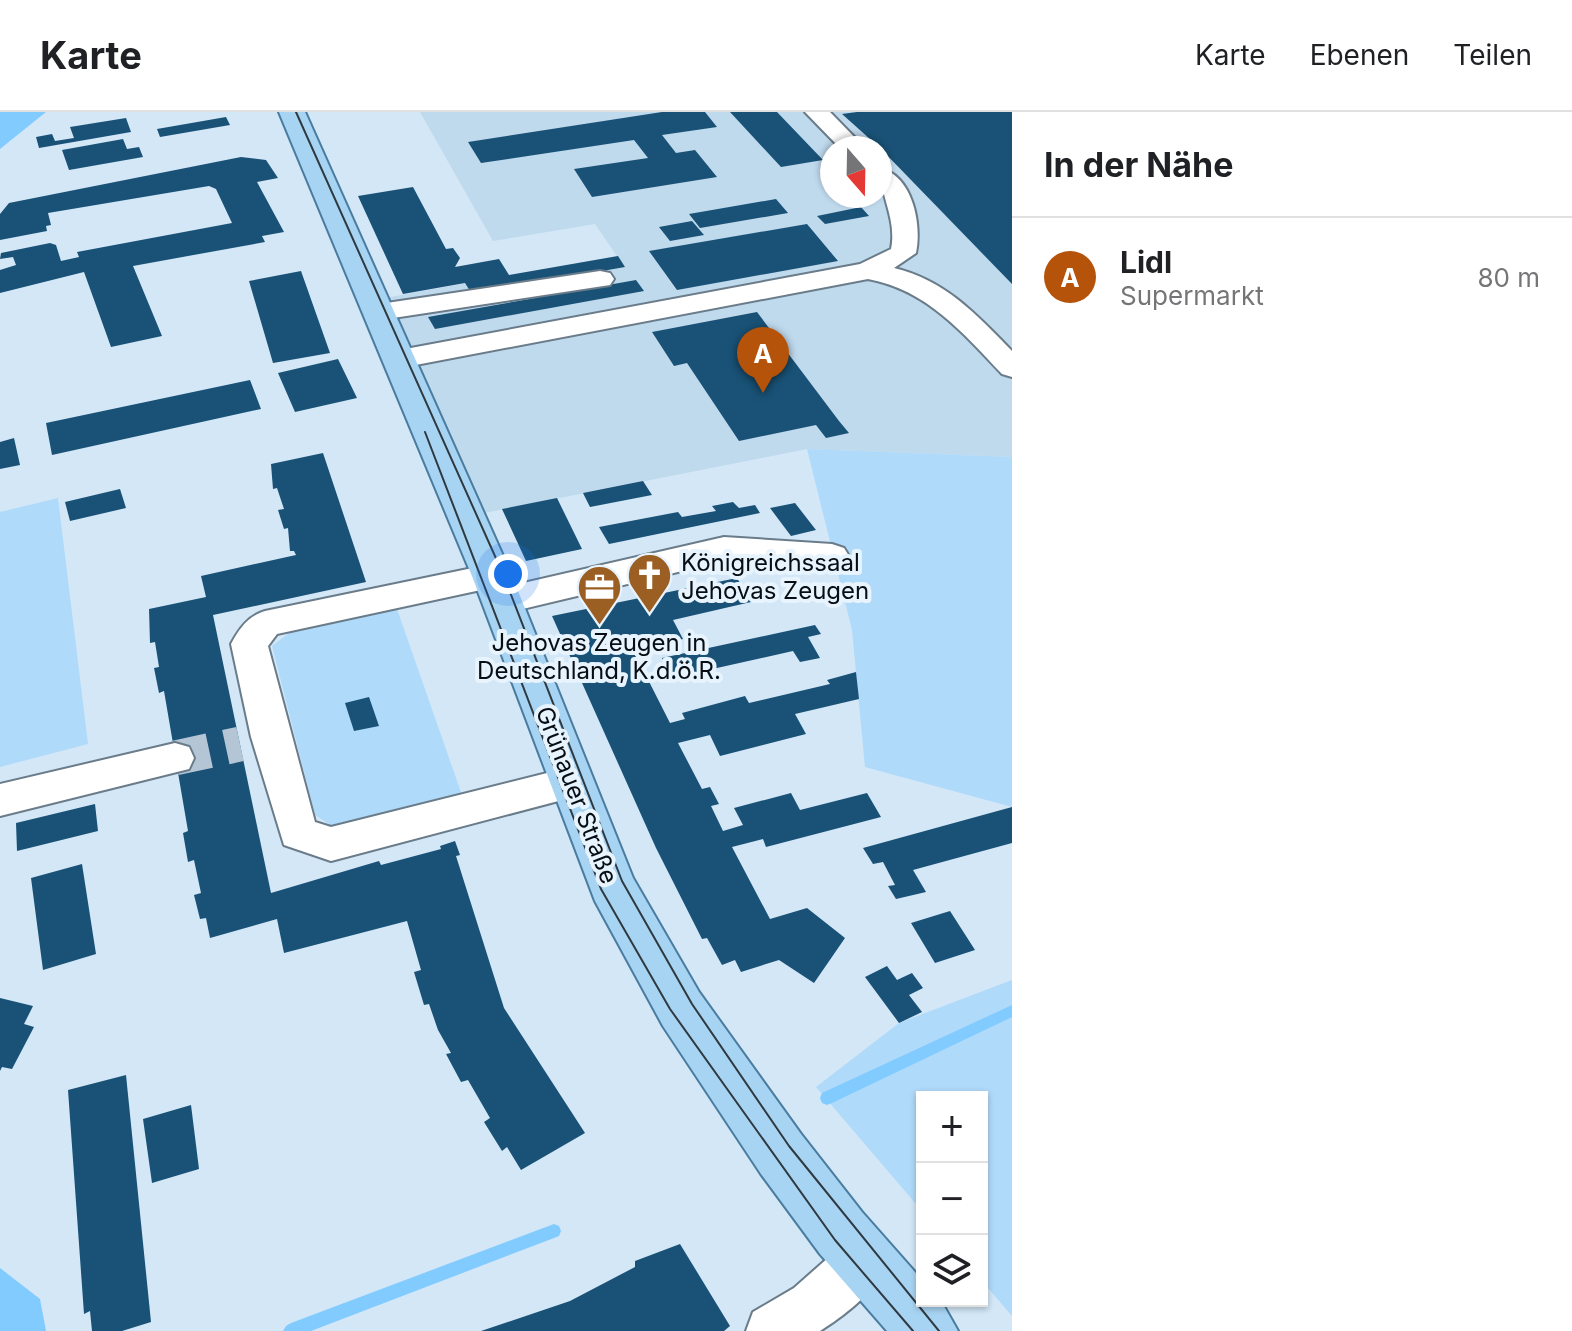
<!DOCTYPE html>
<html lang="de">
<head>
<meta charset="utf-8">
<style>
  :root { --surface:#fff; --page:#f6f6f6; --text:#202124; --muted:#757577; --line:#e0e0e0; --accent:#b45309 }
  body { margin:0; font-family:Inter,sans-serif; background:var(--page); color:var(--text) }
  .controls { position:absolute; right:24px; bottom:24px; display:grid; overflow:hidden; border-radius:0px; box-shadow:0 2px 6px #0004 }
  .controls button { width:72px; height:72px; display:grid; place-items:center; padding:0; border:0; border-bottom:2px solid var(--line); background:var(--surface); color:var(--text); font:40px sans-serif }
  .compass { position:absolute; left:820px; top:24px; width:72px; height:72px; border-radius:50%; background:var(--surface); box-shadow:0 2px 6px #0004; rotate:160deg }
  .you { position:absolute; left:508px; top:462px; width:28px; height:28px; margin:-20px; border:6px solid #fff; border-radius:50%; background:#1a73e8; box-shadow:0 0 0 12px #1a73e833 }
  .badge { display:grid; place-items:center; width:52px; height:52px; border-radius:50%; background:var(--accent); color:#fff; font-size:26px; font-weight:700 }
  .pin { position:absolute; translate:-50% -66px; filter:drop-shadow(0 2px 4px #0008) }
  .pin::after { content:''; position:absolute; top:42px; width:28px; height:24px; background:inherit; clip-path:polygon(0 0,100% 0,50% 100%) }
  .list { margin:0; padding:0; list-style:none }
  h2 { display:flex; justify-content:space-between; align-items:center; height:104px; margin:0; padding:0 32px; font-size:34px }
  h2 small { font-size:26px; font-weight:400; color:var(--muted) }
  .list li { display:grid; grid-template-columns:52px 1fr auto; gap:24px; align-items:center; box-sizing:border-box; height:120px; padding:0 32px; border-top:2px solid var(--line) }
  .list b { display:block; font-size:30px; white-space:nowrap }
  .list p { margin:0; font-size:26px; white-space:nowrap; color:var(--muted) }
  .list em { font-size:26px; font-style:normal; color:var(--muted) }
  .icon { flex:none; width:44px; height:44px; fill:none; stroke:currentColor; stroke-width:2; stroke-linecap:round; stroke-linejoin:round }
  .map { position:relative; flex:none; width:1012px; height:1219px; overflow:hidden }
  header { display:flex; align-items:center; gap:48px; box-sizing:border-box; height:112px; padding:0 40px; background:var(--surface); border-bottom:2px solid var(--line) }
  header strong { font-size:38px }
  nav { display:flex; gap:44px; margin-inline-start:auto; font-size:28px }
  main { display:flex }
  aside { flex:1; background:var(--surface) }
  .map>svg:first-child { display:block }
  .built { fill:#bfd9ed; fill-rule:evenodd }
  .green { fill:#b0dafa }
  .water { fill:#82cbff }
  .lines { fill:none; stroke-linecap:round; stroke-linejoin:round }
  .stream { fill:#82cbff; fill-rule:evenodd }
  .building { fill:#195276 }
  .minor-tunnel { stroke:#b4c6d5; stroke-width:35; stroke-dasharray:35 17; stroke-linecap:butt }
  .minor-casing { stroke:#6a7c8a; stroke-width:4 }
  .major-casing { stroke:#4a7c9f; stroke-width:4 }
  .minor { fill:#fff; fill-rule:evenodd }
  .major { fill:#a8d4f3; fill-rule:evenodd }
  .tram { stroke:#2f3940; stroke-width:2 }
  .labels { text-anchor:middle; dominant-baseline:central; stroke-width:8; stroke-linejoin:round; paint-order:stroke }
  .poi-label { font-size:24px; fill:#070e13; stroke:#e7f3fd; text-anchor:start }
  .street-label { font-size:24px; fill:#070e13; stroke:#e7f3fd }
</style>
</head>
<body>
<header>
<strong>Karte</strong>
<nav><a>Karte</a><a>Ebenen</a><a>Teilen</a></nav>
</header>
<main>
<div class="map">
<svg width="1012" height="1219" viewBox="0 0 1012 1219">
  <rect width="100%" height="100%" fill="#d3e7f7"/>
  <path class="built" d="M420 0H1012V345L807 337 484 401 385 186 617 144 595 112 493 129ZM832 36H880V84H832Z"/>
  <path class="green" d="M807 337 1012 345V695L865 655 852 518Z
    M58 386 88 632 0 655V400Z
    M397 497 463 686 335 716 315 703 272 534 289 521Z
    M1012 868V1204L982 1169V985H922V1099L816 975 899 911Z"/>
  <path class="water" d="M0 0H46L0 37Z
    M0 1156 40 1187 46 1219H0Z"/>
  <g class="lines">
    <path class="stream" d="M1012 893V905L832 991 827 993 822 991 820 986 822 981Z
      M554 1112 559 1114 561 1119 559 1124 554 1126 311 1219H283L286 1214 291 1211Z"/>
  </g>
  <path class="building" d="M662 0H705L717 15 662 23 676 41 695 38 717 65 592 85 574 57 648 46 634 28 481 51 468 30Z
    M730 0H777L823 48 781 55Z
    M857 0H1012V172L880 36 842 2Z
    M226 5 230 13 160 25 157 17Z
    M126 6 131 20 39 36 36 25 52 22 55 29 74 26 70 15Z
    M123 27 127 37 139 35 143 45 69 58 62 38Z
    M241 45 266 48 278 66 257 70 284 120 262 124 265 130 133 154 162 224 111 235 84 160 0 181V158L16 153 13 145 0 147 1 141 50 131 56 133 61 149 79 145 77 140 232 111 216 77 209 74 48 101 51 113 46 114 47 119 0 128V102L9 91Z
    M413 75 446 137 453 136 460 146 455 155 499 147 509 163 618 144 625 155 516 174 470 179 465 171 403 182 358 84Z
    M776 87 788 101 700 116 689 102Z
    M861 95 869 104 825 112 817 104Z
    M692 109 704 123 670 129 659 115Z
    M807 112 838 149 677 178 649 139Z
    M301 159 330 241 273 251 249 169Z
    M636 168 644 179 435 217 428 205Z
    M757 200 839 309 849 321 826 326 816 313 739 329 687 251 674 254 652 220Z
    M338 247 357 286 295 300 278 261Z
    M250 268 261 297 52 343 46 311Z
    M14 326 20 353 0 357V330Z
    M323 341 366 470 213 503 271 781 379 749 381 753 441 737 440 734 455 729 460 743 456 744 504 896 585 1021 521 1058 507 1035 502 1039 484 1010 490 1006 468 968 461 970 446 942 451 941 438 918 429 892 424 893 414 860 421 858 407 809 284 841 277 807 210 826 206 806 200 807 194 783 201 781 194 748 188 750 183 721 188 719 164 579 159 581 154 556 159 555 155 530 150 531 149 497 206 485 201 464 296 443 294 439H290L288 416 284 417 278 398 284 397 277 376 273 377 271 352Z
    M643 369 652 383 590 395 583 381Z
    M120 377 126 396 70 409 65 390Z
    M557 386 582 437 526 449 502 397Z
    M733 390 739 396 755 393 760 401 609 432 599 415 678 400 682 405 716 399 712 394Z
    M795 391 816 418 791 424 770 396Z
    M737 466 751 490 673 508 683 527 633 538 670 611 685 607 682 601 745 584 749 591 830 572 827 568 856 560 859 587 795 602 806 622 720 644 710 623 678 631 702 677 710 675 719 692 711 694 723 719 743 713 734 696 791 681 800 698 867 681 881 705 766 735 763 727 732 735 770 807 807 796 845 826 814 871 779 848 741 860 735 848 722 853 707 826 702 827 656 736 552 504Z
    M815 513 821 522 808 525 820 546 800 550 793 539 672 566 662 546Z
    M369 585 379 614 354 619 345 591Z
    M95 692 98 719 17 739 16 711Z
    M1012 695V731L913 758 926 780 896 787 888 774 895 773 883 750 873 752 863 736Z
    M82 752 96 842 43 858 31 766Z
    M950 799 975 838 935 851 911 811Z
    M887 854 897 868 912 861 923 876 909 883 922 900 899 911 865 865Z
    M0 886 33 894 24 912 34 915 12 957 2 955 0 959Z
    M126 963 151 1210 122 1219H92L90 1199 84 1202 68 978Z
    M191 993 199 1057 152 1071 143 1007Z
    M680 1132 730 1214 724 1219H481L570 1189 635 1155V1149Z"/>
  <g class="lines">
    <path class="minor-tunnel" d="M175 646 240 632"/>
    <defs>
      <path id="minor" d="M805 0H830L865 36H840Z
        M880 56C913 64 922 113 916 141L894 156C945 168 977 203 1012 239V265L1002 262C962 220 927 178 868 167L400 256 390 253 385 247 390 241 400 238 860 152 891 137C897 107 880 84 880 56Z
        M600 159 610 161 614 167 610 173 380 208 370 206 366 200 370 194 380 192Z
        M724 425 832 432 844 436 849 444 844 452 832 456 724 449 502 502 490 498 484 489 490 480 502 476Z
        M492 452 504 455 509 464 504 473 277 522 268 534 315 710 331 715 571 655 585 660 591 671 585 682 331 749 284 733 251 625 231 532C239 517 248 504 265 499Z
        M175 631 189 635 194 646 189 657 0 704V672Z
        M864 1122 882 1130 890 1148C878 1177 847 1202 820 1219H746L753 1200 794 1176 846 1130Z"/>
      <path id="major" d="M279 0H305L512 464 633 766 699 880 801 1022 862 1100 922 1168V1189H941L958 1219H887L820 1142 761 1062 663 914 595 789 472 464Z"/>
    </defs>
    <use href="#minor" class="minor-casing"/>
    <use href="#major" class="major-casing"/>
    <use href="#minor" class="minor"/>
    <use href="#major" class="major"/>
    <path class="tram" d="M296 0 503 462 622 769 692 892 789 1034 939 1219
      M425 320 601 777 670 897 835 1128 913 1219"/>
  </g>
  <defs>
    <symbol id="church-pin" viewBox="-11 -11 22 30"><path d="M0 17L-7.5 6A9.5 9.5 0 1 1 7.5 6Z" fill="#9c5f23" stroke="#e7f3fd"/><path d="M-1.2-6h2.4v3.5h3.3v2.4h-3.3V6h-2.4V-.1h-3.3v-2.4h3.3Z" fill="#fff"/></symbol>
    <symbol id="office-pin" viewBox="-11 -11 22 30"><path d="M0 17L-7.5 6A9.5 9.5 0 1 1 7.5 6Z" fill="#9c5f23" stroke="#e7f3fd"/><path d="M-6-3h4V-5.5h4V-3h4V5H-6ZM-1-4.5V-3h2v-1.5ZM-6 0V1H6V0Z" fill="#fff"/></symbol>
  </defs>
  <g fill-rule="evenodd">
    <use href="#church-pin" x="624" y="438" width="51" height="69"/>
    <use href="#office-pin" x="574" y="450" width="51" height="69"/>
  </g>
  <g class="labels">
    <g class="poi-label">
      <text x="681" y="450">Königreichssaal<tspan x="681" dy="28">Jehovas Zeugen</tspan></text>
      <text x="599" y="530" text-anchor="middle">Jehovas Zeugen in<tspan x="599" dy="28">Deutschland, K.d.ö.R.</tspan></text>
    </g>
    <g class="street-label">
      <text transform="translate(577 683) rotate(69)">Grünauer Straße</text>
    </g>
  </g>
</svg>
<div class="controls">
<button>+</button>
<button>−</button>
<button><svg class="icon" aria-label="layers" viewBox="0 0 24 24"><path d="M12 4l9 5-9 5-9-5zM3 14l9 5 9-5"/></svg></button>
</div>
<svg class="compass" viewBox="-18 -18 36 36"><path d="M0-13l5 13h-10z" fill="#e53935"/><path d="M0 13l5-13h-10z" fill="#757577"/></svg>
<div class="you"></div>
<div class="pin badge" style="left:763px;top:281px">A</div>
</div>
<aside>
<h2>In der Nähe<small></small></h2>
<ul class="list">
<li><span class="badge">A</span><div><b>Lidl</b><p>Supermarkt</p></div><em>80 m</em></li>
</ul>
</aside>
</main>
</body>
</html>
